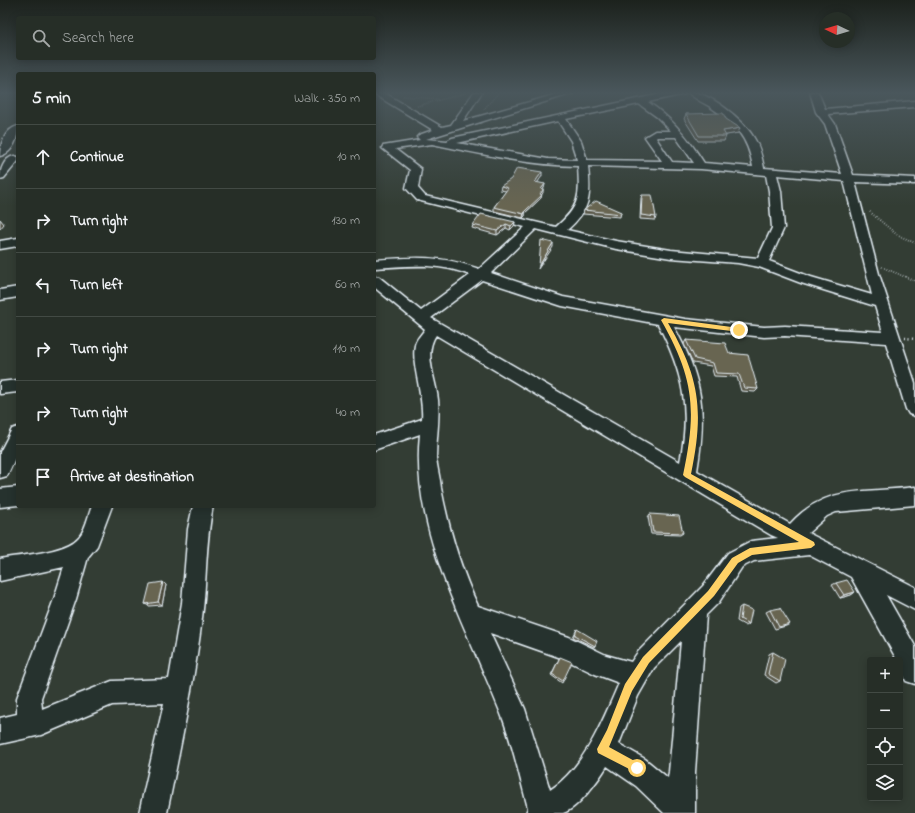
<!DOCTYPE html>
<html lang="en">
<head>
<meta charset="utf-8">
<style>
  :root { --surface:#262e27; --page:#323a33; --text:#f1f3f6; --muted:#a4a8a7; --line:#424a44 }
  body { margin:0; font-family:"Indie Flower",sans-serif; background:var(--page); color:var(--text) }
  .controls { position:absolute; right:12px; bottom:12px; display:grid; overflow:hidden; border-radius:4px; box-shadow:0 2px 10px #0003 }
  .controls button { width:36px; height:36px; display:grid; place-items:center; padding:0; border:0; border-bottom:1px solid var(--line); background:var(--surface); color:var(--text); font:20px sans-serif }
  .compass { position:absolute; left:819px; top:12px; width:36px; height:36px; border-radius:50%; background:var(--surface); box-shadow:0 2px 10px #0003; rotate:274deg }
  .stop { position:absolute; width:12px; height:12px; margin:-9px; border:3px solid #ffd166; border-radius:50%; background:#fff }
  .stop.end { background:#ffd166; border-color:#fff; box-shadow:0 1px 4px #0008 }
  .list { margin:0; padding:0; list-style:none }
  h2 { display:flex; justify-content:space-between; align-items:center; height:52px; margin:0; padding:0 16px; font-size:17px }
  h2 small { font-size:13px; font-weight:400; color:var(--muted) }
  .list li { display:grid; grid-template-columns:26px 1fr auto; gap:12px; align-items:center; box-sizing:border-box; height:64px; padding:0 16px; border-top:1px solid var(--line) }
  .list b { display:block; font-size:15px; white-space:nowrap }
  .list em { font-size:13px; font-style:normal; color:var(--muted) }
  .icon { flex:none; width:22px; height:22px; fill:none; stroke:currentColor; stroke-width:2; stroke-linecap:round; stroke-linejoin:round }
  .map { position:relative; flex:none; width:915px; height:813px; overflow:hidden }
  .search { position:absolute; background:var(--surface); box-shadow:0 2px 10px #0003; left:16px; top:16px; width:360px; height:44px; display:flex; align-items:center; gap:10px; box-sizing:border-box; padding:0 14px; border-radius:4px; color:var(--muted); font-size:15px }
  .panel { position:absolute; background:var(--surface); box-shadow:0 2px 10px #0003; left:16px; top:72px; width:360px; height:436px; border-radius:4px }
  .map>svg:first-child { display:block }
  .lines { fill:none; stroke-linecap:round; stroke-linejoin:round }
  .minor-casing { stroke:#e8f1f8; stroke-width:3 }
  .highway-casing { stroke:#e8f1f8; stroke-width:3 }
  .path-far2 { stroke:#e8f1f8; stroke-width:1.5; stroke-dasharray:0.5 1.5; stroke-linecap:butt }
  .path-far1 { stroke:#e8f1f8; stroke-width:2; stroke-dasharray:0.5 2; stroke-linecap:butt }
  .path { stroke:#e8f1f8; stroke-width:2.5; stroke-dasharray:1 2.5; stroke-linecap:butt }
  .minor { fill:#26332d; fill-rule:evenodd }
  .highway { fill:#26332d; fill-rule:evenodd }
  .wall { fill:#595746; stroke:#e8f1f8 }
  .shaded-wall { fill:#484739; stroke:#e8f1f8 }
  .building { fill:#676551; stroke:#e8f1f8 }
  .route { fill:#ffd166 }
</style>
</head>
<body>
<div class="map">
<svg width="915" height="813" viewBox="0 0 915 813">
  <rect width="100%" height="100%" fill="#333d34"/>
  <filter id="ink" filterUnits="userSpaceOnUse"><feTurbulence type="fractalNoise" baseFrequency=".025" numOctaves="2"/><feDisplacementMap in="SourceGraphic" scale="8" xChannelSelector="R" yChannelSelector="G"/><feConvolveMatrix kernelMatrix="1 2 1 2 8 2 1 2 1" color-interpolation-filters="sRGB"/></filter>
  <g filter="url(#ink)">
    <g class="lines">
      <defs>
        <path id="minor" d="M374 92H383L442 127 451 125 474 92H482L463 121 564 92H577L426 139 447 141 452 138 670 92H686L685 94 648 102C672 118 689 139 704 163L753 167C748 136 734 123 709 106 702 102 693 98 688 92 709 91 744 120 754 138 760 147 762 158 764 168L842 174 825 124 816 112 810 92H818L825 109 915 101V107L828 114 835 124 853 175 915 178V184L855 182 879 274 915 383V416L909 414 906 409 886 343 785 336 764 337 674 327C703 379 707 412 697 471L790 524C827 483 866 494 915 487V505L836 512 827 516 808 533 915 587V610L886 595 915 646V684L906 681 900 666V660H897L851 577 809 555 754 561 742 567 719 602 706 615 695 772V813H664L636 786 607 766C600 778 577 810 563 813 552 813 538 813 526 813L528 808C519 775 512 740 499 709 465 623 410 529 420 434L374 450V435L422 419C424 395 411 365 415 345 416 339 422 334 425 329L374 287V276L379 277 421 311 470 275C436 262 409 266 374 268V260C414 257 441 255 479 269L525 227 417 200 406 188 410 170 382 148 383 146 420 140 417 137 419 135 433 130 374 94ZM639 104 657 117 671 131H655L645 137 662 161 587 160 581 141 566 119ZM558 121 571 141 577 160 548 159 457 143ZM657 137H676L694 163 672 162 656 138ZM432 144C480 154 528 165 578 166 580 197 580 206 556 227L425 196 418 188 421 169 395 149ZM588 166 701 169 766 175 769 191 772 228 758 258 671 250 616 241 567 230C591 209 591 196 588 166ZM777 175 844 181 872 295 811 277 769 261 784 228 781 191ZM536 229 616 249 671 258 738 263 759 267 801 283 875 306 883 332 785 326 764 327 685 319 563 297 491 273ZM482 280 562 306 658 324C683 372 691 408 680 462L431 318ZM436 335 771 535 778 538 751 541 728 553 703 586 638 652 631 662 606 655 569 637 478 606C460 568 449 529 441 488 440 478 437 467 436 458 436 438 440 420 438 400 436 379 423 354 436 335ZM490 633 564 659 595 674 619 683C603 720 585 767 550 790L525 709ZM681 641 669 772 668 778 645 759 619 744 638 696 654 668Z
          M14 156 18 157V161L4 178 0 179C0 170 4 158 14 156Z
          M18 238V246L0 249V241Z
          M18 287V297L0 300V290Z
          M18 380V392L0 394V382Z
          M18 427V452L7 476 0 478V452L12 429Z
          M18 487V505L0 507V489Z
          M92 506H112L97 546 88 557 76 599 41 698 42 709 112 681 169 679 182 603 188 529 193 506H213C205 543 207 581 202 618 194 684 180 748 167 813H139L164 703 112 705 41 735 0 744V718L17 714V698L54 599 64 567 0 581V559C20 555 66 553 79 537 86 529 88 516 92 506Z"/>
        <path id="highway" d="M18 126C18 138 13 153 0 156 0 145 5 129 18 126Z"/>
      </defs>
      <use href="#minor" class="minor-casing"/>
      <use href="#highway" class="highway-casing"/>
      <path class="path-far2" d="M403 96 438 99
        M417 106 466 93
        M484 109 499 92"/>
      <path class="path-far1" d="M870 212 896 234 915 243
        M882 267 915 281"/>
      <path class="path" d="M905 338 915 339"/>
      <use href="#minor" class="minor"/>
      <use href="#highway" class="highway"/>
    </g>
    <path class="wall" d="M686 114 726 119 738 133 726 135V136L724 141H698L684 119Z
      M542 176 537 183 545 184 544 188 543 190 541 198 525 213V216L523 218 494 211V207L506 191 500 190 501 186Z
      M642 195 656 217 655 220 640 219 641 198Z
      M584 210 621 212 620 217 583 214Z
      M515 222 514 226 510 230 506 228 497 235 472 228 473 225Z
      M686 340 729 353 758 389 755 392 741 391 737 377 714 376 711 366 693 363 684 344Z
      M650 514 683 533 680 535 651 534 648 517Z
      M163 582 166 585 162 605 149 606 145 604Z
      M836 583 855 592 851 595 840 598 832 585Z
      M742 606 749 624 746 626 737 621 739 608Z
      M770 610 790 624 786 626 775 629 766 612Z
      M577 629 595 646 594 647 573 637Z
      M773 652 780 681 776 683 764 675 769 654Z
      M560 657 563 681 562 683 551 675Z"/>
    <path class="shaded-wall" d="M740 128 738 133 721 136 723 131Z
      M542 172V176L535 186V182Z
      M545 184 544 188 540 193 541 189Z
      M543 190V193L541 195V198L525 213V216L523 218 524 212 540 194Z
      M0 219 4 224 0 229Z
      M515 222 514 226 510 230 511 226Z
      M506 224V228L497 235V231Z
      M553 243V247L538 269 539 266Z
      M163 582 166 585 162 605 158 602Z
      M855 592 851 595 840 598 844 595Z"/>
    <path class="building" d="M723 113 726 119 740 128 723 131 726 136H699L686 114Z
      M517 168 542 172 535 182 545 184 541 189 543 190 540 194 542 195 524 212H525L524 214 494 207 508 188 501 186 511 179Z
      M642 195H652L656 217 641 215Z
      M596 201 621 212V214L584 210Z
      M481 214 515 222 511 226 506 224 497 231 473 225Z
      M541 240 553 243 539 266Z
      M686 340 725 343 729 353 748 355 758 389 744 388 739 374 716 373 713 363 695 359Z
      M650 514 679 516 683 533 653 532Z
      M847 580 855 592 844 595 836 583Z
      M163 582 158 602 145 604 150 584Z
      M742 606 752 610 749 624 740 619Z
      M780 608 790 624 779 627 770 610Z
      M577 629 597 641 595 646 575 635Z
      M773 652 785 659 780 681 768 674Z
      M560 657 572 662 563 681 552 674Z"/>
  </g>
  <linearGradient id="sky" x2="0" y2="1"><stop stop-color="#1c221d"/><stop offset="0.45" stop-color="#4a575c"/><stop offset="1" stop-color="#4a575c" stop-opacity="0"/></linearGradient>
  <rect width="915" height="206" fill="url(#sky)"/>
  <path class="route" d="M664 318 739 328 742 330 739 332 668 323C700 378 704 411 691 474L814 542 815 545 811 548 752 555 738 563 714 596 649 663 632 691 609 747 640 764 642 768 640 772 637 773 598 753 597 749 607 730 625 684 643 657 708 591 732 558 750 548 799 542 685 477 683 475C697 410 694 378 661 320Z"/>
</svg>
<div class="controls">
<button>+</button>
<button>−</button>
<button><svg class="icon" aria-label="locate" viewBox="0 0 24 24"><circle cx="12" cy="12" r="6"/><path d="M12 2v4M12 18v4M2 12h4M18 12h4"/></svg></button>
<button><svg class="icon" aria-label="layers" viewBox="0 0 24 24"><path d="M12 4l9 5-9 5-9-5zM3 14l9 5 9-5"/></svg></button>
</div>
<svg class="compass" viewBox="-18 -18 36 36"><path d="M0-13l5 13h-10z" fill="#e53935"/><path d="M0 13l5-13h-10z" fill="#a4a8a7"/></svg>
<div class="stop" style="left:637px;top:768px"></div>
<div class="stop end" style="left:739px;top:330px"></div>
<div class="search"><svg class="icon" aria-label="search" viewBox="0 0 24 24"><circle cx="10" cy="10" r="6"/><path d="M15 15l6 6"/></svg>Search here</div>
<section class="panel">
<h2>5 min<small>Walk · 350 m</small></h2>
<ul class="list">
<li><svg class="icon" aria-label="ahead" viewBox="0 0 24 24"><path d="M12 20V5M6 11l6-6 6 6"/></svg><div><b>Continue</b></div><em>10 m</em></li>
<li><svg class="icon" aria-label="right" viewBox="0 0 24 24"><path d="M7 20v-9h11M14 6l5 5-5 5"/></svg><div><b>Turn right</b></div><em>130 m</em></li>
<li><svg class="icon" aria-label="left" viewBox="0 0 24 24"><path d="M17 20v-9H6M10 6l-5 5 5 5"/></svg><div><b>Turn left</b></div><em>60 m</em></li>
<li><svg class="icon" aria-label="right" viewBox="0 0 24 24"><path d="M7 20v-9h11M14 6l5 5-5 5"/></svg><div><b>Turn right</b></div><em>110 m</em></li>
<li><svg class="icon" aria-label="right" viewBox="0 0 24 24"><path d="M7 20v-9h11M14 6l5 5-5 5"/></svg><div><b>Turn right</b></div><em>40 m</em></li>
<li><svg class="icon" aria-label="arrive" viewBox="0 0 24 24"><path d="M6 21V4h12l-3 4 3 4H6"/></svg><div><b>Arrive at destination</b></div></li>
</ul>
</section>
</div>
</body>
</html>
